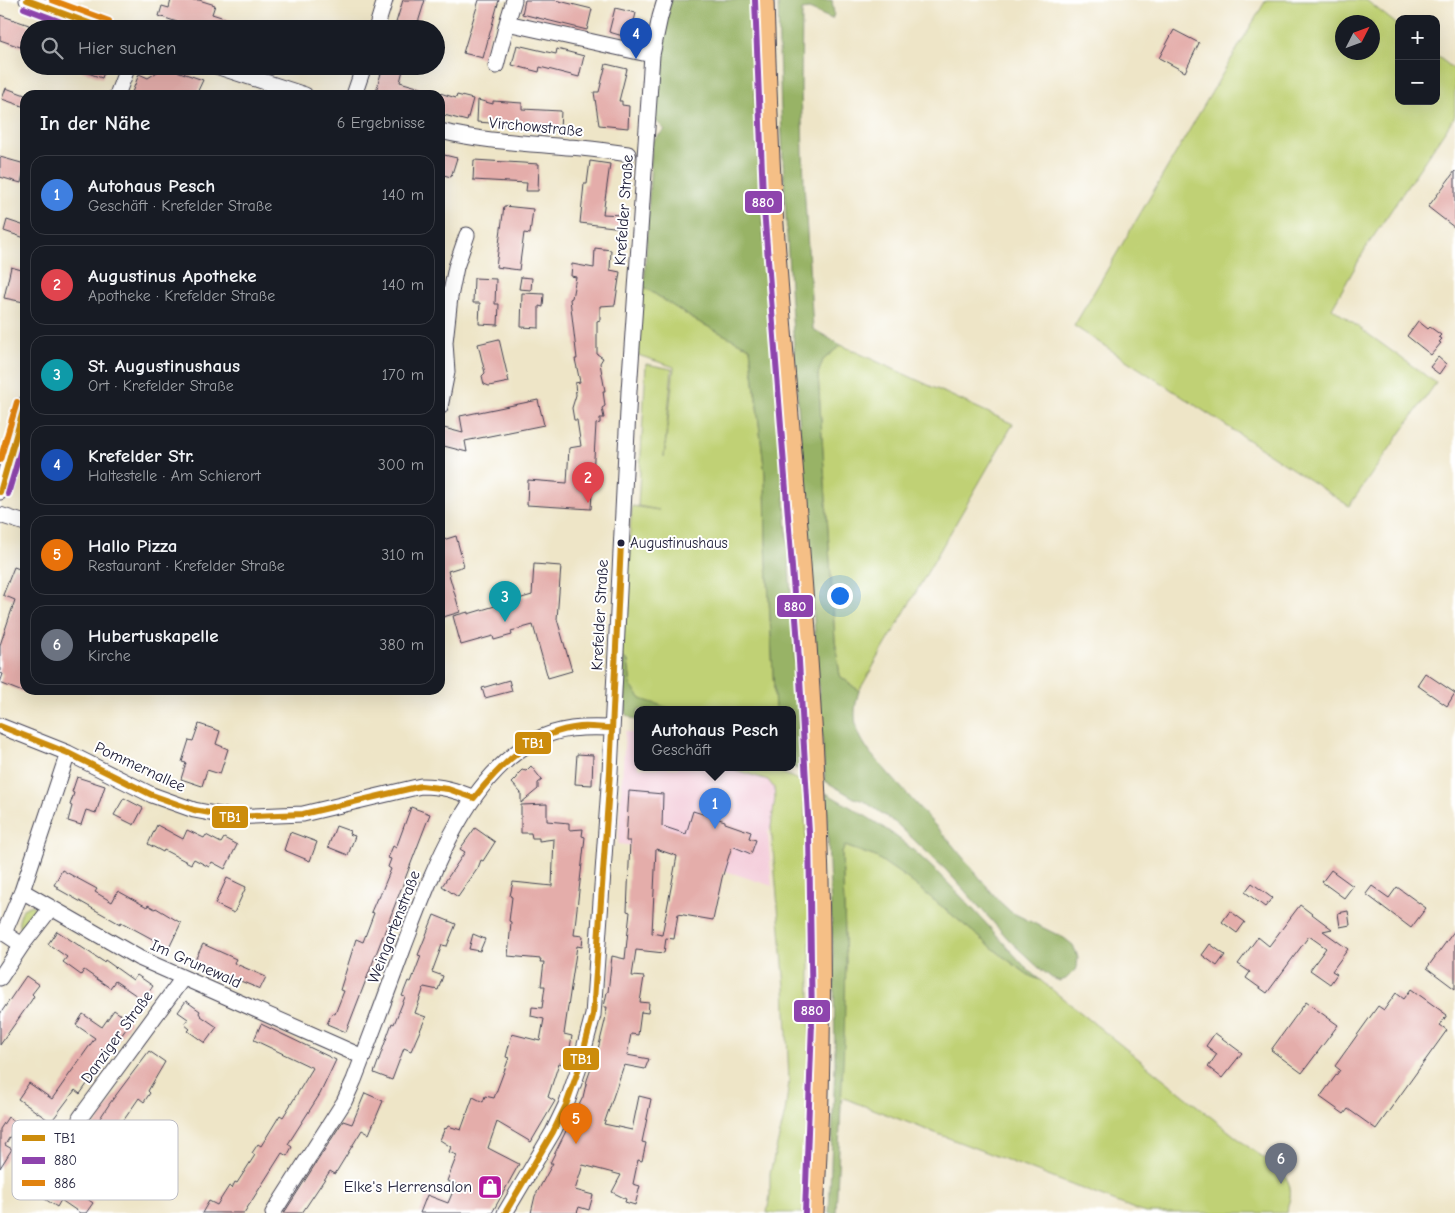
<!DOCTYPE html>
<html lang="de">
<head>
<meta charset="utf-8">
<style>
  :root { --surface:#171b24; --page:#20242c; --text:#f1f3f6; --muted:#9ea1a6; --line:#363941; --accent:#d690ce }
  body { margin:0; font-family:"Comic Neue",sans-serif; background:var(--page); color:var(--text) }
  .controls { position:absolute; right:15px; top:15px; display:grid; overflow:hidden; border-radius:10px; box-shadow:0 5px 20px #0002 }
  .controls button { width:45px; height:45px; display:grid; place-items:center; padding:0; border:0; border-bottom:1px solid var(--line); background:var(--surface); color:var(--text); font:25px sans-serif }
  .compass { position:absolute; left:1335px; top:15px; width:45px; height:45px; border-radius:50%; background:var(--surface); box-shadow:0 5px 20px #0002; rotate:48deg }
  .you { position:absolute; left:839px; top:595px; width:18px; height:18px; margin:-12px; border:4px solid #fff; border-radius:50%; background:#1a73e8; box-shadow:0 0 0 8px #1a73e833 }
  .badge { display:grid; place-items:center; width:32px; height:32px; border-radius:50%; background:var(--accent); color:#fff; font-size:16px; font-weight:700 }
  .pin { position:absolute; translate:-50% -41px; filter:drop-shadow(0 1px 2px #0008) }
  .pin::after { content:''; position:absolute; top:26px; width:18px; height:15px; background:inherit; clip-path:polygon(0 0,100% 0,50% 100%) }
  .popup { position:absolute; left:634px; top:706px; width:162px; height:65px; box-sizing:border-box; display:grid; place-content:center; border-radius:10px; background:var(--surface); filter:drop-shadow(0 1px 4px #0005); font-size:16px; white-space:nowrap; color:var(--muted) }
  .popup b { font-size:19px; color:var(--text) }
  .popup::after { content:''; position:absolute; left:50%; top:100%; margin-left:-10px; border:10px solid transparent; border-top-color:var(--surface) }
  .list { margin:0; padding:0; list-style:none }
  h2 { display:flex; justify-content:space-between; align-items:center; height:65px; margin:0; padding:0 20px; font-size:21px }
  h2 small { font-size:16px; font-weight:400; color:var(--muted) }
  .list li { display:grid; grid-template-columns:32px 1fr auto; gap:15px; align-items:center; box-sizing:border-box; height:80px; margin:0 10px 10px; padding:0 10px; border:1px solid var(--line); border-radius:15px }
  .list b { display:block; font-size:19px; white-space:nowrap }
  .list p { margin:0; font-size:16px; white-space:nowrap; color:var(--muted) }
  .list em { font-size:16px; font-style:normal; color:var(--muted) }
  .icon { flex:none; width:28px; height:28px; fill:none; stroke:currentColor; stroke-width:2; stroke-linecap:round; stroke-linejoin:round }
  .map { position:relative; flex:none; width:1455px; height:1213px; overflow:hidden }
  .search { position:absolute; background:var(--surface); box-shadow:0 5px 20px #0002; left:20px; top:20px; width:425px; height:55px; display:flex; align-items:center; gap:12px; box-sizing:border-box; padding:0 18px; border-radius:28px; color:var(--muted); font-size:19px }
  .panel { position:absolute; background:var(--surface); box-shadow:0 5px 20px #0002; left:20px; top:90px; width:425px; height:605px; border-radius:15px }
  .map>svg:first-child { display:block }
  .built { fill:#f4cfdc }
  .green { fill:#c0d174; stroke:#717a58; fill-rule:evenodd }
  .forest { fill:#98b366; stroke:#5d6a50 }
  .building { fill:#e4adaa; fill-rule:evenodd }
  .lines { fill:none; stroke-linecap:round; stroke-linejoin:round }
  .minor-casing { stroke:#413f50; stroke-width:17 }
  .major-casing { stroke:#413f50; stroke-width:21 }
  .minor { stroke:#fff; stroke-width:15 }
  .major { stroke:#f5bf86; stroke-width:19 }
  .bus-1-casing { stroke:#fff; stroke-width:10 }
  .bus-2-casing { stroke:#fff; stroke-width:10 }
  .bus-3-casing { stroke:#fff; stroke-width:10 }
  .bus-1 { stroke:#cc8c0c; stroke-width:6 }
  .bus-2 { stroke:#8e44ad; stroke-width:6 }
  .bus-3 { stroke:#e18310; stroke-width:6 }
  .bus-dot { fill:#22223b; stroke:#fff; stroke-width:2 }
  .labels { text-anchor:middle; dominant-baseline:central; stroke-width:4; stroke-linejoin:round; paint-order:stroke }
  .bus-label { font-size:15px; fill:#22223b; stroke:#fff; text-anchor:start }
  .street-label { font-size:16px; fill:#22223b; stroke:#fff }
  .poi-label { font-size:16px; fill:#22223b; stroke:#fff; text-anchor:end }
  .key { fill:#fff; stroke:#bdbdc4; stroke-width:1 }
  .key-label { font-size:14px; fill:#22223b }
  .line-badge { stroke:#fff; stroke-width:2 }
  .badge-label { font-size:14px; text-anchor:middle; font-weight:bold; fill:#fff }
</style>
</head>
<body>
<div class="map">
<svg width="1455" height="1213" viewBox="0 0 1455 1213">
  <rect width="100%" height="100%" fill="#fff"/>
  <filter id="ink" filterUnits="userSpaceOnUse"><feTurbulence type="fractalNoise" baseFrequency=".02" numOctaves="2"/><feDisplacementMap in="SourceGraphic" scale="10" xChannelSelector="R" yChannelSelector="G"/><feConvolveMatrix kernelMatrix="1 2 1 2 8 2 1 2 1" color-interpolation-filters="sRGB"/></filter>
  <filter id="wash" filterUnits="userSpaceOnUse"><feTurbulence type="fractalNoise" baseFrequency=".0096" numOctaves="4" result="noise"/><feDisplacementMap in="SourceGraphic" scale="20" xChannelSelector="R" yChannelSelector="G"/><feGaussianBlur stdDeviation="1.12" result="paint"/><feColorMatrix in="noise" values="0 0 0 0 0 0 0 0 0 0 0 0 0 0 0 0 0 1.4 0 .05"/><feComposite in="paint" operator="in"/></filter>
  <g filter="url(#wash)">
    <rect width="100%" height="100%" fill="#eee5c7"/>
    <path class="built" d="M625 731 637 734 638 768H729L768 780 774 788 775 798 771 827 768 832 772 886 655 848 618 844Z"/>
    <path class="green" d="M1266 0H1366L1399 26V101H1436V55L1455 70V116L1367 246 1332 308 1436 383 1349 506 1074 326ZM1372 22V52H1342V22Z
      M638 283 693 319 750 348 765 474 766 544 775 710H675L656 705 641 699 631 686 628 661 619 656 632 506 659 510 638 506 646 364 672 369 664 457 674 367 638 355Z
      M841 345 1013 424 859 691 840 676 835 640 818 374 823 360Z
      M729 768H770L803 782 810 909V1047L804 1213H767L770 1195V1173L785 1113 789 1082 785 987 771 827 775 798 774 788 768 780Z
      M845 846 876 857 908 879 1005 958 1030 976 1040 980 1251 1149C1270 1162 1297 1175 1289 1202 1287 1206 1288 1209 1287 1213H1145L841 1097 846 962 842 852Z
      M31 905 38 909V915C35 919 31 927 26 928 13 932 21 914 23 909Z"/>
    <path class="forest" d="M671 0H752L755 113 763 230 781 436 802 771 793 767 792 710H775L766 544 765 474 750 348 693 319 644 287 652 141 665 130 653 118 656 62Z
      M778 0H832L834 14 832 19 809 9 802 10 801 88 804 184 813 329 841 345 823 360 818 374 835 640 840 676 859 691C851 717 855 732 871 754L950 842 999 901 1011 912 1064 938 1073 945 1078 957 1077 968 1066 979 1060 981 1052 978 1039 968 1010 941 946 870 897 824 864 801 854 798 825 781C809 521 782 261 778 0Z
      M619 656 628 661 631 686 641 699 675 710H638L637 721 626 715 625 694 618 693Z
      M826 793C856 810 886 827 912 849 954 886 991 929 1028 970L1040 980 1030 976 1005 958 908 879 876 857 845 846 842 853 846 962 844 1042 836 1213H829L835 1065 834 981Z"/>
    <g id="blocks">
      <path class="building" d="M171 0H199L215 5 212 14 252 27V29H198L159 16 162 6 169 8Z
        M403 0H425L416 29H394Z
        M479 0H499L483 58 463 53Z
        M525 0H555L592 9 587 30 522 14Z
        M615 8 636 13 630 38 609 32Z
        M0 15 29 25V50L0 40Z
        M1174 30 1199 43 1185 72 1159 58Z
        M517 45 556 54 557 49 584 56 579 77 540 67 539 72 512 65Z
        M606 64 627 69 619 101H622V105L629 106 628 128 599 125 594 92H599Z
        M74 66H106L102 78 74 68Z
        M383 66H404L400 82 434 92V95H375Z
        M165 67 203 80 196 95H131L139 74 148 78Z
        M6 88 25 95V107L2 99Z
        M440 93 456 98 457 95 473 99 467 121 440 114Z
        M478 100 493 104V101L522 103V109L561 111 560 130H543L532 128V126L477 122Z
        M440 154 457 158 451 177 440 174Z
        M0 157 25 164 21 183 0 177Z
        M474 160 539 164 538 191H526L527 183 473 180Z
        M590 161 610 164 603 214 623 215 622 228 580 223 584 184H587Z
        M1455 171V228L1428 207Z
        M504 206 533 209 530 234 524 233 519 270 496 267Z
        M7 220 25 226V238L4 231Z
        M595 248 611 250 610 270 620 272 615 305 600 306V320L597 321V354L603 358 600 363 605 391H603L605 406 602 408 604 418H600V423L596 424 591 509 527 505 528 480 567 483 569 448 581 446 577 420H574L572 408 576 395 575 383 580 382 575 359H577L570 299 572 298 576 277 571 276 572 264 594 268Z
        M11 267 25 271 24 302 4 298Z
        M521 277 532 278 531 290 519 289Z
        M474 278 496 279 495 304H499L498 325 479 324 480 303H473Z
        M522 293 544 294 543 307 539 306V328L521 327Z
        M1418 321 1428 329 1430 327 1441 335 1439 337 1442 339 1439 342 1441 343 1431 355 1407 336Z
        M499 339 509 382 489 386 484 384 482 376 485 373 478 344Z
        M1438 357 1446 364 1439 374 1430 367Z
        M538 400 544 425 465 441 467 452 440 445V427L463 433 460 416Z
        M456 536 464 566 448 571 460 612 440 618V541Z
        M534 564 561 566 557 619 572 671 548 678 533 625 511 631 512 635 494 640 493 636 461 645 453 616 468 612V614L532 595Z
        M14 567 25 571V693L0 683 3 674 0 673V645L15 600 3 595Z
        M1425 673 1455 693 1447 706 1417 685Z
        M509 680 512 691 485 698 482 688Z
        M199 724 220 731 216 744 228 749 220 774 207 770 202 786 181 779 186 763 182 762 189 740 193 741Z
        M577 754 593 755 592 785 575 784Z
        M531 766 542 780 538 783V789L521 803V793L512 783 517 778 518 774 522 770 526 771Z
        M77 777 105 786 96 813 86 810 81 825 68 821 72 806 70 805 74 793 72 792Z
        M629 791 663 794 662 826 686 834 693 811 725 821V823L751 832 749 838 756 840 751 854 732 846 722 878 713 920 678 914 674 939 666 938 664 953 636 950 632 976 644 977 640 1002 649 1003 648 1013 641 1012 638 1035 631 1034 627 1055 649 1059 645 1069 624 1065 604 1124 632 1130 639 1096 651 1099 642 1142 646 1143 642 1161 638 1160 633 1184 640 1186 635 1205 625 1202 626 1199 612 1192 621 1175 583 1165 575 1190 593 1195 589 1210 579 1207 577 1213H531L535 1196 553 1163H550L583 1097 587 1080 598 1049 605 1021 607 1007H604L607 992H608L612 956 625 959 630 912 627 911 630 841H626ZM656 849 677 856 662 935 652 933Z
        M124 798 143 808 134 825 114 815Z
        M547 804V821L569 823V830L583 829 582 836 585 837 574 935 583 936 582 947 577 946 564 1034 572 1036 567 1065 559 1063 548 1097 555 1101 531 1142 497 1122 488 1148 519 1164 492 1213H420L427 1195 448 1203 456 1184 447 1181 457 1155 449 1152 451 1147 440 1140 445 1128 446 1129 448 1126 461 1130 473 1097 483 1102 485 1096 494 1098 509 1058 506 1057 512 1034 540 1041 544 1019 531 1016 532 1007 542 1008 545 986H541L544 962H540L541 959 508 956 511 922 509 921 512 897 510 896 513 882 552 886 554 839 539 841V838H532L531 833H521V805Z
        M411 807 430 814 346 1032 327 1024 332 1013 335 1014 344 991 340 990 356 939 363 942 374 913 371 912 377 898H379L391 869 388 867 391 859 388 858 393 846 396 848Z
        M157 825 183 839 187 830 204 838 206 835 221 843 224 838 237 845 225 869 212 862 209 867 194 859 191 864 164 850 163 852 148 844Z
        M336 826 350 831 349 834 355 836 348 855 328 847Z
        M475 828 495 842 483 861 481 860 478 868 458 897 442 886 465 852 460 849Z
        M290 832 317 842 310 861 284 850Z
        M62 870 97 889 95 892 112 902 118 891 147 907 148 905 155 909 156 908 181 923 169 948 121 922 120 924 58 889V887L54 885Z
        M1331 870 1353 886 1344 898 1322 882Z
        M227 878 246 887 234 913 215 904Z
        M1252 883 1272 898 1265 907 1245 892Z
        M1372 886 1389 898 1397 887 1426 908 1411 928 1366 894Z
        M1300 905 1332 929 1323 931 1348 949 1332 971 1337 974 1330 984 1310 970 1326 948 1309 936 1267 993 1246 978 1250 972 1238 964 1258 937 1269 946Z
        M1230 911 1245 922 1237 933 1222 922Z
        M1348 911 1350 925 1340 927 1338 913Z
        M434 915 456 924 447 946 442 945 432 972 443 976 438 990 424 987 415 1013 426 1017 411 1051 404 1048 392 1080 374 1073 392 1023 394 1024 405 997 402 996 408 981 411 982 421 956 418 955Z
        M1455 930V989L1427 968Z
        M57 931 104 962 105 960 133 980 137 975 153 986 143 1000 115 981 110 988 84 970 81 975 63 962 67 957 48 944Z
        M473 934 485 939 480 951 469 949Z
        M203 944 236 959 234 963 266 977 260 989 194 962Z
        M1210 944 1225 955 1217 966 1202 955Z
        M26 976 39 985 32 994 34 996 31 1001 0 1045V1014Z
        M1411 989 1447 1015 1440 1025 1447 1030 1376 1129 1348 1109 1344 1114 1320 1097 1340 1070 1335 1066 1378 1006 1384 1010 1396 993 1404 999Z
        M186 1001 200 1011 199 1013 201 1016 217 1027 205 1043 188 1031 190 1029 184 1024 188 1019 178 1012Z
        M1306 1002 1338 1025 1302 1073 1271 1050Z
        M114 1010 131 1022 80 1094 75 1090 51 1122 18 1099 29 1083 52 1099 95 1038 76 1025 83 1014 102 1027Z
        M261 1024 336 1060 320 1094 288 1144 292 1147 287 1156 282 1153 244 1213H202L209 1201 217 1205 229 1186 232 1188 235 1182 237 1183 255 1155 252 1153 258 1144 261 1146 280 1115 283 1117 313 1068 254 1040Z
        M1215 1033 1242 1053 1222 1078 1208 1067 1217 1054 1206 1046Z
        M149 1051 165 1062 148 1091 150 1093 144 1102 139 1098 99 1156 96 1154 90 1162 77 1153 110 1103Z
        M365 1093 383 1101 369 1134 362 1130 335 1174 330 1171 302 1213H284L343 1121 352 1124Z
        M8 1117 18 1123 5 1145 12 1149 0 1168V1129Z
        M46 1130 56 1137 46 1153 35 1145Z
        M43 1157 90 1189 85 1197 93 1203 86 1213H80L61 1200 57 1207 24 1185Z"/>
    </g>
  </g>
  <g filter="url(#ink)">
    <use href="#blocks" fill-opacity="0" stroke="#413f50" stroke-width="1"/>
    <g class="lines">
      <defs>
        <path id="minor" d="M27 0 106 29
          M514 0 507 23 652 55
          M376 29 385 0
          M216 66 305 95
          M496 66 507 23
          M117 95 128 66
          M354 95 364 66
          M440 131C482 141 524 143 567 147 587 148 608 151 628 154
          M440 407 447 372 445 342 450 297 456 267 467 235
          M0 492 25 404
          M0 515 25 523
          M0 726 68 753 152 795 194 810 231 817 303 814 421 786C442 786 455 790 474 798
          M22 891 139 958 363 1057
          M22 945 4 933 22 891 68 753
          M0 978 22 945 51 908
          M80 1118 183 978
          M273 1213 344 1102 354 1080C371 1036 387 993 403 949 430 879 464 779 534 741 559 727 584 727 611 728
          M505 1213 553 1132 566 1105 578 1071 593 1015 610 772 629 391 652 55 660 17 665 0"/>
        <path id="major" d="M764 0C766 65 768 130 772 195 783 366 801 536 811 707 822 875 824 1044 814 1213"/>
      </defs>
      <use href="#minor" class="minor-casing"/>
      <use href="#major" class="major-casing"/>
      <use href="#minor" class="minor"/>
      <use href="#major" class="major"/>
      <defs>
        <path id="bus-1" d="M27 0 105 29
          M0 492 25 404
          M0 726 68 753 152 795 194 810 231 817 303 814 421 786 448 789 474 798
          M474 798C502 763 533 732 580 727 590 726 601 728 611 728
          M505 1213 553 1132 566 1105 578 1071 593 1015 610 772 621 543"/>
        <path id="bus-2" d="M755 0 763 196 798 644 809 833 812 1023 805 1213
          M24 8 80 29
          M8 494 25 436"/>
        <path id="bus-3" d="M52 0 109 21
          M0 460 17 402"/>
      </defs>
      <use href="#bus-1" class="bus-1-casing"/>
      <use href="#bus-2" class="bus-2-casing"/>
      <use href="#bus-3" class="bus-3-casing"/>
      <use href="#bus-1" class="bus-1"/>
      <use href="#bus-2" class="bus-2"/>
      <use href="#bus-3" class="bus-3"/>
    </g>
  </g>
  <defs>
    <symbol id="shop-square" viewBox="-11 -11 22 22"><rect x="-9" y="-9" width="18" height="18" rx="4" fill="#b5179e" stroke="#fff"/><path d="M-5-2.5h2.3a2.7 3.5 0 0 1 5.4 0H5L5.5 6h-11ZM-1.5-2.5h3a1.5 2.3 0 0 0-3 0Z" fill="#fff"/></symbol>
  </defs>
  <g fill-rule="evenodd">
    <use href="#shop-square" x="476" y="1173" width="28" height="28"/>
  </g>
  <circle class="bus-dot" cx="621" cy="543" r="4.5"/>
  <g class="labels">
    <g class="bus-label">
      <text x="630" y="543">Augustinushaus</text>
    </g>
    <g class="street-label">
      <text transform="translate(536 127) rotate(5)">Virchowstraße</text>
      <text transform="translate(624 210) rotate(-86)">Krefelder Straße</text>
      <text transform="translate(600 615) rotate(-87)">Krefelder Straße</text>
      <text transform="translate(140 767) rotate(25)">Pommernallee</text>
      <text transform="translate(394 927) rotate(-69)">Weingartenstraße</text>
      <text transform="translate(196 964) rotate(24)">Im Grunewald</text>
      <text transform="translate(117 1037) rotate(-54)">Danziger Straße</text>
    </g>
    <g class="poi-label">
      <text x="472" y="1187">Elke's Herrensalon</text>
    </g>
  </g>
  <rect x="12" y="1120" width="166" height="80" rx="8" class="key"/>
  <rect x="22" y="1135" width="23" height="6" fill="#cc8c0c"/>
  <rect x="22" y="1157" width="23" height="7" fill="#8e44ad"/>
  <rect x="22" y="1180" width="23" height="6" fill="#e18310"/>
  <g class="key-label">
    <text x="54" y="1143">TB1</text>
    <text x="54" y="1165">880</text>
    <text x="54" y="1188">886</text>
  </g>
  <g class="line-badge">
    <rect x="744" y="190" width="39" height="24" rx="5" fill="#8e44ad"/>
    <rect x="776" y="594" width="38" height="24" rx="5" fill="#8e44ad"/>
    <rect x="514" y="731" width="38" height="24" rx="5" fill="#cc8c0c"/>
    <rect x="211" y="805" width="38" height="24" rx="5" fill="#cc8c0c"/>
    <rect x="793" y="999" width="38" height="24" rx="5" fill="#8e44ad"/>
    <rect x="562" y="1047" width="38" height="24" rx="5" fill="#cc8c0c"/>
  </g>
  <g class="badge-label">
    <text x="763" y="207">880</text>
    <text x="795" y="611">880</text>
    <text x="533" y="748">TB1</text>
    <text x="230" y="822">TB1</text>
    <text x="812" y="1015">880</text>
    <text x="581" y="1064">TB1</text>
  </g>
</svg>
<div class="controls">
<button>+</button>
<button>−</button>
</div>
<svg class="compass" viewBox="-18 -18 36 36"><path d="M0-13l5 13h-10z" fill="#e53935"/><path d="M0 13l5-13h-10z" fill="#9ea1a6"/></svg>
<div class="you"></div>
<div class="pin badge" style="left:715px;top:829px;background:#3f7fe0">1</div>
<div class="popup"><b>Autohaus Pesch</b>Geschäft</div>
<div class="pin badge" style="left:588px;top:503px;background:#e0444e">2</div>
<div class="pin badge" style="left:505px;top:622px;background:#0f9aa8">3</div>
<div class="pin badge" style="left:636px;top:59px;background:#1a4fb4">4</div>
<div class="pin badge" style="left:576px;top:1144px;background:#e8710a">5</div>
<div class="pin badge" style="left:1281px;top:1184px;background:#6b7280">6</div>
<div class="search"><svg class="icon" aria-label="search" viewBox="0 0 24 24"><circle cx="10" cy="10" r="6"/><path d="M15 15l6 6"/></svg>Hier suchen</div>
<section class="panel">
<h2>In der Nähe<small>6 Ergebnisse</small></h2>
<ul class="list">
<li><span class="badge" style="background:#3f7fe0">1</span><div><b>Autohaus Pesch</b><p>Geschäft · Krefelder Straße</p></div><em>140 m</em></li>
<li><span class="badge" style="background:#e0444e">2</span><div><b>Augustinus Apotheke</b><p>Apotheke · Krefelder Straße</p></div><em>140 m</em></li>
<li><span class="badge" style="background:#0f9aa8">3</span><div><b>St. Augustinushaus</b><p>Ort · Krefelder Straße</p></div><em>170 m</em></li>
<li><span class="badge" style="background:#1a4fb4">4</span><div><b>Krefelder Str.</b><p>Haltestelle · Am Schierort</p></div><em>300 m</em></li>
<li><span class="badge" style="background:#e8710a">5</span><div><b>Hallo Pizza</b><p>Restaurant · Krefelder Straße</p></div><em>310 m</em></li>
<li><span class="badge" style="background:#6b7280">6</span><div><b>Hubertuskapelle</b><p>Kirche</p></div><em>380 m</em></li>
</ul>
</section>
</div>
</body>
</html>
